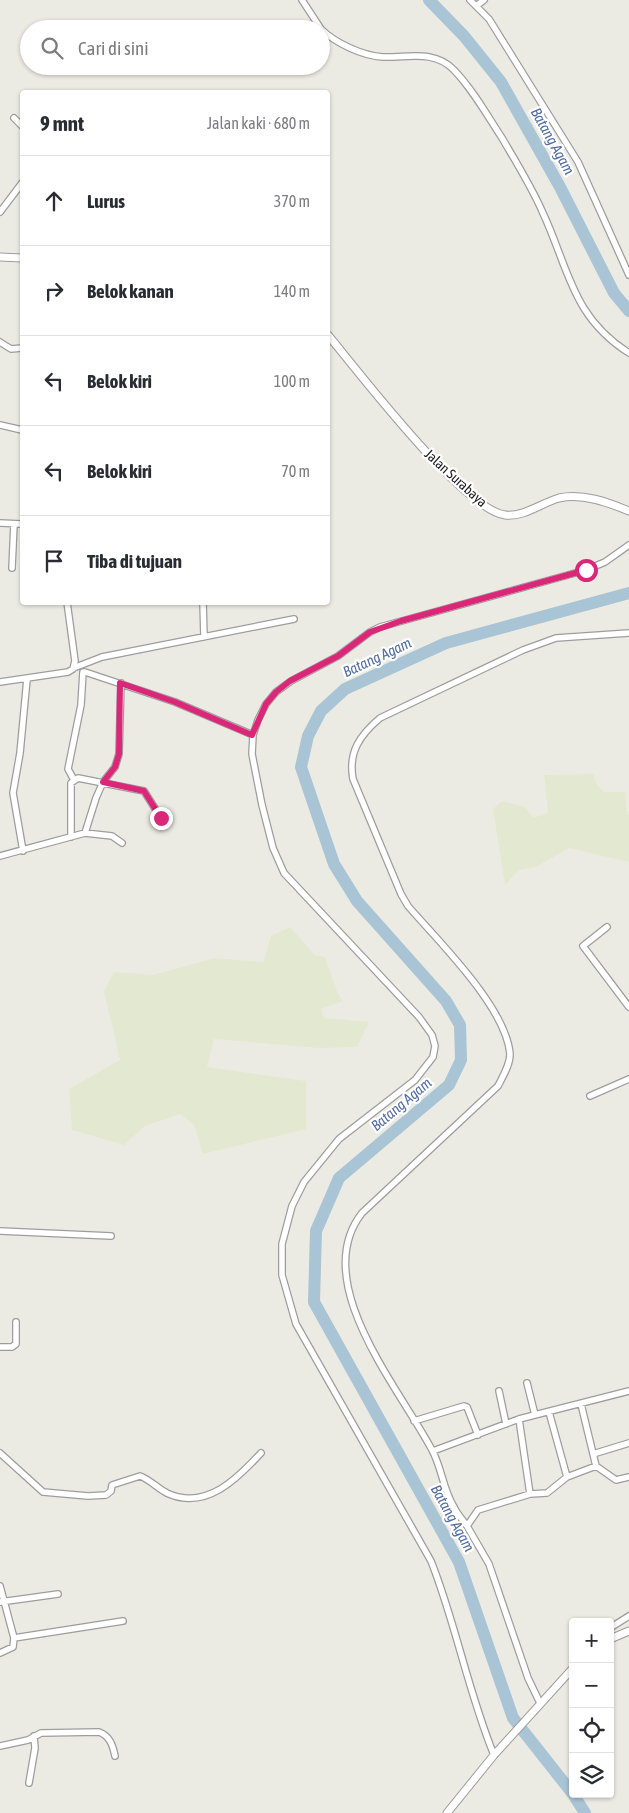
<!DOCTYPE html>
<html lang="id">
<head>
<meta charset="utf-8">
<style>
  :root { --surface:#fff; --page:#f7f7f7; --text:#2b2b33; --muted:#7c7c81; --line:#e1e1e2 }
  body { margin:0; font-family:"Asap Condensed",sans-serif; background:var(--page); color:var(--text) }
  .controls { position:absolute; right:15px; bottom:15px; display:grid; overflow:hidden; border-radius:5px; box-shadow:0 1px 4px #0004 }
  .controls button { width:45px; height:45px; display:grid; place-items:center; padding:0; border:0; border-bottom:1px solid var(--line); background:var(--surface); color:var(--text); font:25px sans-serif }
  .stop { position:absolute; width:15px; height:15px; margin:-11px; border:4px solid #db2777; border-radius:50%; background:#fff }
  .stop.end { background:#db2777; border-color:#fff; box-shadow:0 1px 5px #0008 }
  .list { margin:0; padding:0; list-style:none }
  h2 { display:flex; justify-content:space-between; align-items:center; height:65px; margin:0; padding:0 20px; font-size:21px }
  h2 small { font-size:16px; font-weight:400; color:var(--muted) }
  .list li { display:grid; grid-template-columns:32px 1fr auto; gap:15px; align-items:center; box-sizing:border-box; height:90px; padding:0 20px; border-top:1px solid var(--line) }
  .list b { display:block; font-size:19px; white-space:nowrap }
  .list em { font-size:16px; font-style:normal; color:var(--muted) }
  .icon { flex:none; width:28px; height:28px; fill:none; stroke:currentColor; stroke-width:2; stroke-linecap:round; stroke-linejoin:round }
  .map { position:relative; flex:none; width:629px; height:1813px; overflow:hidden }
  .search { position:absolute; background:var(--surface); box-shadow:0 1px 4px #0004; left:20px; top:20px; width:310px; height:55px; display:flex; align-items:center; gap:12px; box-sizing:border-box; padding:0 18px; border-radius:28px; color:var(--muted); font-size:19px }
  .panel { position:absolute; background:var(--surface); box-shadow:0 1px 4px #0004; left:20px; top:90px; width:310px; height:515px; border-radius:5px }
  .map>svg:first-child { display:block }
  .farmland { fill:#e3e9d0 }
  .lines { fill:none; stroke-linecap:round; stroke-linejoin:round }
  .river { stroke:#a8c4d5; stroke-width:12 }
  .minor-casing { stroke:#9d9d9d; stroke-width:8 }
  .tertiary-casing { stroke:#9d9d9d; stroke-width:9 }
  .minor { stroke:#fff; stroke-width:5.5 }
  .tertiary { stroke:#fff; stroke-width:7 }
  .route { stroke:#db2777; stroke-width:6 }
  .labels { text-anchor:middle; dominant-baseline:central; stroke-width:4.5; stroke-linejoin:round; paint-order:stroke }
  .street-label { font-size:14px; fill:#1c1c1c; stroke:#fff }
  .water-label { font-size:15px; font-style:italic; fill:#546ea0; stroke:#fff }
</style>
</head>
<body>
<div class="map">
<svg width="629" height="1813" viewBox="0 0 629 1813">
  <rect width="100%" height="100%" fill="#ecebe3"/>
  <path class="farmland" d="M593 774 597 784 604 792H625L627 814 629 815V862L569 848 536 867 519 870 505 885 493 809 502 801 525 807 534 818 548 812 544 775Z
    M290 927 315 955 325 957 338 994 343 1001 321 1009 324 1018 369 1022 357 1047 319 1048 214 1039 207 1067 306 1081V1129L203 1154 194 1125 180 1114 145 1126 124 1145 72 1130 69 1089 120 1060 104 991 114 972 153 975 215 958 263 962 271 936Z"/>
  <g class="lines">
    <path class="river" d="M429 0 464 36 501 82 560 187 614 293 629 311
      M573 1794 513 1718 459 1562 314 1302 316 1231 339 1178 449 1085 461 1060 460 1025 446 1001 357 901 334 864 301 767 308 736 321 711 345 689 446 643 629 593
      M573 1794 585 1813"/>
    <defs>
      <path id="minor" d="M302 0 321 29
        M470 0 489 19 578 162 629 275
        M476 6 484 0
        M321 29C335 43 363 56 383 57 407 58 434 49 454 70 473 90 487 115 502 138 516 162 531 186 542 211 569 268 571 316 629 353
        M14 118 22 126
        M0 212 22 183
        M0 342 11 349 22 348
        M0 425 22 430
        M0 523 22 524
        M12 568 14 524
        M203 602 204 637
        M76 667 102 657 294 619
        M85 672 175 702 253 735
        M0 682 68 672 73 669 75 661 67 602
        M74 780 68 769 81 705 83 672
        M85 833 96 798 103 782 115 767 119 754 121 683
        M71 837V783L78 778 144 791 161 818
        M23 851 13 793 20 753 27 679
        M0 856 85 833 112 836 122 843
        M607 927 583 946 629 1007
        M590 1096 629 1079
        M0 1231 111 1236
        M0 1347H12L16 1344V1322
        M527 1383 535 1415
        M499 1391 506 1424
        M581 1404 596 1466
        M549 1412 567 1477
        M519 1419 530 1494 478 1510 467 1526C463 1520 457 1514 454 1507 443 1490 442 1468 432 1450 400 1389 308 1282 362 1213L498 1086C503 1076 510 1065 510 1054 506 1007 438 941 408 906L401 894 353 779C348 752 360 735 380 718L523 650 556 638 629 633
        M414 1421 464 1406 467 1407 478 1435
        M433 1451 519 1419 629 1391
        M0 1453 43 1492 88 1496 106 1495 111 1491 112 1485 140 1476C151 1480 159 1490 169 1494 207 1510 238 1478 261 1453
        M593 1454 629 1443
        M530 1494 547 1493 567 1477 596 1466 616 1480 629 1477
        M467 1526 489 1564 528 1678 540 1703
        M0 1586 14 1638 13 1647 0 1653
        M0 1602 58 1594
        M610 1628 629 1616
        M14 1638 123 1621
        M0 1746 28 1740 41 1733 99 1732C110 1736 113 1746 115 1756
        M494 1755C468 1692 456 1624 431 1561L296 1324 282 1275V1244L292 1206 304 1182 339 1139 415 1080 433 1057 435 1046 432 1035 419 1017 284 873 273 848 262 805 252 754 253 735 258 720 266 704 276 692 291 681 338 656 370 632 380 627 586 570 605 562 629 545
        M29 1783 35 1748 34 1736"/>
      <path id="tertiary" d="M0 257 22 258
        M328 335C358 371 464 510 505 515 525 517 541 503 559 498 583 493 607 502 629 511
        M610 1639 629 1631
        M447 1813 494 1755 573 1668"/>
    </defs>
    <use href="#minor" class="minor-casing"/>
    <use href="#tertiary" class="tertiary-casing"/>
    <use href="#minor" class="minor"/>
    <use href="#tertiary" class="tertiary"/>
  </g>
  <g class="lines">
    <path class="route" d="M161 818 144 791 103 782 115 767 119 754 120 683 175 702 252 735 266 704 276 692 290 681 338 656 370 632 401 621 586 570"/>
  </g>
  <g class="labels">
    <g class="street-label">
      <text transform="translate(456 478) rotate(42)">Jalan Surabaya</text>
    </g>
    <g class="water-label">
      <text transform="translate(553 141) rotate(61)">Batang Agam</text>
      <text transform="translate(377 657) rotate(-25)">Batang Agam</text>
      <text transform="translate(401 1104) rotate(-40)">Batang Agam</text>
      <text transform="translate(453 1518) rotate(61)">Batang Agam</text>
    </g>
  </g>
</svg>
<div class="controls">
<button>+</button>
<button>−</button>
<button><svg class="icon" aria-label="locate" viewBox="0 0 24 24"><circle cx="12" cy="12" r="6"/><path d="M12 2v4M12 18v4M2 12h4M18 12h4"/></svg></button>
<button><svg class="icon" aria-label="layers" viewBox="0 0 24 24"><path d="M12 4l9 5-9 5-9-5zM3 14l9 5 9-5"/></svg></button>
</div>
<div class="stop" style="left:586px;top:570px"></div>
<div class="stop end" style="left:161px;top:818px"></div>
<div class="search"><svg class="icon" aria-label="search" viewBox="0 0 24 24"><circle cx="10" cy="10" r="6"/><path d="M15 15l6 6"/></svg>Cari di sini</div>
<section class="panel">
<h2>9 mnt<small>Jalan kaki · 680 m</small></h2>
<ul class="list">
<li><svg class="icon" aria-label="ahead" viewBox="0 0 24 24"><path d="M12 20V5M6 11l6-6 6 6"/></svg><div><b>Lurus</b></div><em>370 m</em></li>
<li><svg class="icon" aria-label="right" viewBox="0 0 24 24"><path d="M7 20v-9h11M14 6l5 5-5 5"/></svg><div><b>Belok kanan</b></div><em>140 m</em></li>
<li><svg class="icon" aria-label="left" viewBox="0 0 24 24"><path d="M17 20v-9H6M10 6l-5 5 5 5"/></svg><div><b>Belok kiri</b></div><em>100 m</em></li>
<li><svg class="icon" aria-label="left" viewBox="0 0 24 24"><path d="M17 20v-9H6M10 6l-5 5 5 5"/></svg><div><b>Belok kiri</b></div><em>70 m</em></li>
<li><svg class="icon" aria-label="arrive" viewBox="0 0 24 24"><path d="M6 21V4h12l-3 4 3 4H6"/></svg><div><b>Tiba di tujuan</b></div></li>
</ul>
</section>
</div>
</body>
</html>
